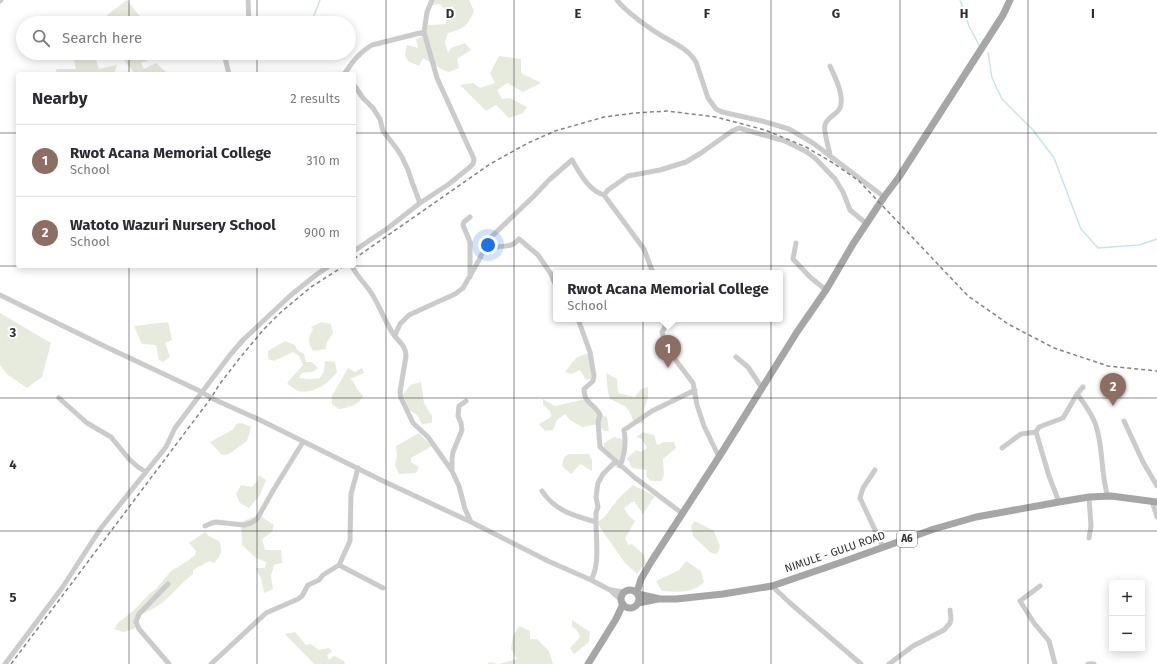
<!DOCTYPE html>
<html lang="en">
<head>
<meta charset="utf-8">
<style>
  :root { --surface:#fff; --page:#f2f2f3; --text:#2b2b33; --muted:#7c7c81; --line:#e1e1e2; --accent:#0b8043 }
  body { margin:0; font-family:"Fira Sans",sans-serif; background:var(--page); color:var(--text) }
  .controls { position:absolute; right:12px; bottom:12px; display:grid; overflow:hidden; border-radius:4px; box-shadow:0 2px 10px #0003 }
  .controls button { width:36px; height:36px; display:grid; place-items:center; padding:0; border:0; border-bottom:1px solid var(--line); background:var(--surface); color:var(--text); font:20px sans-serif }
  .you { position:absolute; left:488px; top:245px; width:14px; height:14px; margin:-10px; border:3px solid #fff; border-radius:50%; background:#1a73e8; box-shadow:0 0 0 6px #1a73e833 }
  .badge { display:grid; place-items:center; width:26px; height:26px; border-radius:50%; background:var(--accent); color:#fff; font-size:13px; font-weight:700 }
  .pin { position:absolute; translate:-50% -33px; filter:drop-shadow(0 1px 2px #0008) }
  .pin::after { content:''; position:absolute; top:21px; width:14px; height:12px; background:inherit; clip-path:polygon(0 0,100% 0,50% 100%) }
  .popup { position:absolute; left:553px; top:270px; width:230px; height:52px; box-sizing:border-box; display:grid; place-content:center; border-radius:4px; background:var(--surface); filter:drop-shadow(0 1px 3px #0005); font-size:13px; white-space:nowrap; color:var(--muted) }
  .popup b { font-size:15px; color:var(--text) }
  .popup::after { content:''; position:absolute; left:50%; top:100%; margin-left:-8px; border:8px solid transparent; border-top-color:var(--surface) }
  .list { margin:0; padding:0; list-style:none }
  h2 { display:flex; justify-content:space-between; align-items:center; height:52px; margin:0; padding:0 16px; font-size:17px }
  h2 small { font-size:13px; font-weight:400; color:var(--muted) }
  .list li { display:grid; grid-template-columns:26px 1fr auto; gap:12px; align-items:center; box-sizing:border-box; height:72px; padding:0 16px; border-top:1px solid var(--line) }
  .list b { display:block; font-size:15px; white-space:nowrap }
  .list p { margin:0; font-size:13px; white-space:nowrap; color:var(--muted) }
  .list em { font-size:13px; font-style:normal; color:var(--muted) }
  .icon { flex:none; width:22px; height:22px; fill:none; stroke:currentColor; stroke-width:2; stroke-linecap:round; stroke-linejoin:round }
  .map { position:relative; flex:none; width:1157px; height:664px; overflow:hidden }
  .search { position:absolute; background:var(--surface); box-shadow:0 2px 10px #0003; left:16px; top:16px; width:340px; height:44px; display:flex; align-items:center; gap:10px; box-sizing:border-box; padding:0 14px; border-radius:22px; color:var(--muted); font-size:15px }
  .panel { position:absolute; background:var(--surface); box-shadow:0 2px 10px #0003; left:16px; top:72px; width:340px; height:196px; border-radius:4px }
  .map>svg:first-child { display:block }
  .green { fill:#e7ebdd }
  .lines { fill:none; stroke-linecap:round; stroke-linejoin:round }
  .stream { stroke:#c9e4ea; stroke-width:1.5 }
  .minor { stroke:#cbcbcb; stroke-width:5 }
  .major { stroke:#a6a6a6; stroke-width:7 }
  .rail { stroke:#838383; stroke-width:1.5; stroke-dasharray:4 3; stroke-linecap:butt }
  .grid { fill:none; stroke:#2e2e2e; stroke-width:1; stroke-opacity:0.55 }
  .labels { text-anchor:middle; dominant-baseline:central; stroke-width:4; stroke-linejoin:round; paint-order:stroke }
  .shield { fill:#fff; stroke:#6d6d6d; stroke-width:1 }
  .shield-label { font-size:10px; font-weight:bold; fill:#2e2e2e }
  .street-label { font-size:11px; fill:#2e2e2e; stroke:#fff }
  .grid-label { font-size:13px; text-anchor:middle; font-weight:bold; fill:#2e2e2e; stroke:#fff; stroke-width:4; stroke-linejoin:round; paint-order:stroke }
</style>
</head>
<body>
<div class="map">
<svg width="1157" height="664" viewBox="0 0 1157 664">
  <rect width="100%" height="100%" fill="#fff"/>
  <path class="green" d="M127 0 145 23H111L107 15Z
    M435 0H469L474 11C468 26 463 29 448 33L445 42 448 53 451 48 465 43 471 50 457 59 459 68 449 72C439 69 432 63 423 58L419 66 408 61 405 55 407 45 418 48 416 39 424 36 428 25 446 24V18L453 15V6L445 10 440 4 432 5Z
    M59 53 94 54 99 69 117 65 114 74H54L57 69H76L72 53 61 56Z
    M118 53H169L141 63 144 69 156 63 168 74H135Z
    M499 56 521 59V73L541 83 523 92 507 83 497 90 502 99 510 98 527 107 523 113 509 118 496 105 486 111 460 85 473 83 480 88 495 83 490 73Z
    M0 313 51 343 42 377 27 388 8 375 0 365Z
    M168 322 172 340 165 343 170 357 163 362 159 360 156 345 142 344 134 326Z
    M322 322 331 324 333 333 327 342 326 349 313 351C307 341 308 339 313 329L311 327Z
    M285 341 295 345 297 350 304 354 306 362H312L318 368 313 372 302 373 299 378 310 379 320 378 324 371 325 361 335 362 337 372C329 383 313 395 298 391 294 389 290 386 287 383L303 365 299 356 293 352 274 361 268 359V351Z
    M588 353 592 370 591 379 586 380 580 370 571 374 565 372 576 358Z
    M348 368 355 372 362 368 364 373 350 379 353 381 357 389 363 396C359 405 348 408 339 409L332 404V396Z
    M606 373 617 379 618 393 635 397 641 389 648 387V397L644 410V423L634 424C629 406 627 407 610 399L608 392Z
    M421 382 424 403 432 416V423L422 424 417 415 409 410 403 395 410 385Z
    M590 398C595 408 596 414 607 417L609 431H604L598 424 582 427 570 420 565 414 557 420 553 430 545 431 539 424 551 417 550 411 543 405V399L555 406Z
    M242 423 251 427 247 441 229 454 222 455 210 442 234 429 236 424Z
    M643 432 654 435 657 445 664 442H674L676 448 663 459 664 475 661 481H651L646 476 647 470 632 468 627 458 636 450 641 452 647 448 642 439 636 437Z
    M419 433 432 446 411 458V462L419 467 416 473 399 474 395 465 397 456 396 446Z
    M614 437 622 439 626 442 622 458 617 468 612 465V457L604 449V443Z
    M569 454H589L592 460V471L580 464 571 474 562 466 564 457Z
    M259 475 266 480 260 495 249 508 240 503 236 494 241 485 252 487 257 481Z
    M633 485 655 496 643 514 634 501 624 508 628 515 635 521 625 538 628 545 632 544 644 555 646 563 637 574 625 563 597 523 606 515 618 499Z
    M259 515 274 525 272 532 262 539 265 550H281L282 563 274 565 271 576 273 589 264 593C263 588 262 582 261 578 259 575 257 572 256 568H265L266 562 256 558 242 545 241 522Z
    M695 521 714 531 720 546 717 554 711 553 693 536 691 526Z
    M205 532 210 537 219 541C223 551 221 556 214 563L209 561 193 570V574C182 582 174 593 163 602 155 608 147 612 138 616V624L134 629 123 632 114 629 119 622 133 611 149 594 156 589 171 571 189 560 195 555 196 551 189 543Z
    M686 561 701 571 704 582C692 594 677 592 662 591L656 581 679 570Z
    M572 620 590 632 589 642 574 654 570 648 580 637 577 630 572 627Z
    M519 626 530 631V639H537L549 651 553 664H488L489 662 499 664 517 659 511 649 513 636Z
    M295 632 306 645 311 644 319 650 329 648 332 652 327 655 329 660 334 656 344 661 345 664H314L285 634Z"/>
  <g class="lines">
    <path class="stream" d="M960 0 969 26 979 45
      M311 23 320 0
      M988 53 992 78 1002 99 1033 130 1054 158 1081 229 1098 248 1139 245 1157 239"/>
    <path class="minor" d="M248 0 249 23
      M617 0C625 11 650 29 662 36 674 43 688 49 696 62L708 98 716 109 722 112 762 121 789 129 813 143 884 197
      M0 1 1 0
      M424 32 427 12 432 0
      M226 53 225 58 229 74
      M830 66C835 77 848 102 837 112 833 116 826 119 825 125 823 131 829 148 830 155
      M344 74C347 71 349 67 352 63 358 55 364 50 372 45L424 32 437 78 474 159 473 164 470 167 449 184 420 203 388 228 354 251
      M354 85 363 98 373 108 380 119 383 131 397 149 402 157 408 170 412 182 420 203
      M604 195 644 249 653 273
      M796 243 793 259 810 277 826 290
      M484 251C488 250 493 248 497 247 507 245 511 248 519 239L538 255 551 274 556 286
      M352 266C357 277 366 284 372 294 380 307 385 322 394 335 399 342 406 346 406 356L400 392 401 398 413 423 428 437 452 471
      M470 277V242L463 225 464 222 470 217
      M0 295 102 345 202 392 211 398 260 420 383 481 471 522 548 561 591 580 610 590 621 600
      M578 319 590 352 594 376 593 381 584 389C584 404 595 404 600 415L598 422 600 447 634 477 683 514
      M664 319 665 327 662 332 665 343 671 354 693 383 697 405 704 426 719 457
      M395 335 400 324 409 315 455 294 463 288 479 260 489 239 534 196 549 180 572 160C580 173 588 190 604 195L608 190 628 176 660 170 686 162 701 153 732 131 739 128 785 141 807 152 816 159 835 179 843 192 850 210 867 224
      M736 357 748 367 762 388
      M1077 394C1084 403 1091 412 1095 423 1104 446 1100 473 1108 497
      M59 398 87 423 111 437 129 459 138 467 146 472
      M466 401 459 406 458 416 461 423 462 430 453 452 452 459V471L459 486 465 509 471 522
      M1124 421 1143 462 1157 486
      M1002 448 1021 434 1036 432
      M620 466C625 454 626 441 624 430L652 411 695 390
      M875 470 863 488 860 498 883 547
      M542 491C555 511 575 516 596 522 596 539 600 565 591 580
      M1089 497 1091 526 1089 538
      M1152 501 1157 517
      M1059 502 1049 476 1036 432 1039 427 1063 418 1077 394 1083 387
      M596 522V513L598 507 596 497 598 483 603 474 615 462
      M205 526 212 523 216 522 244 525 251 523 257 519 274 489 303 442
      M339 565 383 588
      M168 584 139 614 136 622 139 629 169 664
      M772 586 790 603 861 664
      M1040 586 1020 601 1034 623 1049 641 1055 664
      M611 590 624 592
      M5 664 62 588 101 528 166 447 175 428 230 355 243 340 291 295 316 275 329 266
      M211 664 266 613 298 599 302 596 308 585 319 580 323 575 339 565 350 541 351 494 358 468
      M889 664 913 646 944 630 950 623 951 619 950 610
      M1088 664H1094"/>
    <path class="major" d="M621 599a9 9 0 1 1 18 0a9 9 0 1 1-18 0Z
      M637 592 641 579 651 562 719 457 797 332 826 290 853 244 884 197 899 177 1003 15 1010 0
      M638 594 660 599H676L723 594 772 586 842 562 934 529 976 517 1059 502 1089 497 1111 496 1157 502
      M638 603 658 599
      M588 664 616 619 623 604"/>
    <path class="rail" d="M354 259 490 164 528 143 555 131 604 117 635 113 667 111 716 117 765 130 806 147 833 163 859 181 968 296 1008 324 1054 348 1108 366 1157 371
      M11 664 211 398 219 385 239 359 264 329 280 313 311 287 344 266"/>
  </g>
  <path class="grid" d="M129 0V23M257 0V23M386 0V664M514 0V664M643 0V664M771 0V664M900 0V664M1028 0V664M129 53V74M257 53V74M0 133H18M354 133H1157M0 266H18M129 266V664M257 266V664M354 266H1157M0 398H1157M0 531H1157"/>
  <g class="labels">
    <rect class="shield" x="897" y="531" width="20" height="16" rx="3"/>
    <g class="shield-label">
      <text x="907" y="539">A6</text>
    </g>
    <g class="street-label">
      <text transform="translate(835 552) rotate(-19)">NIMULE - GULU ROAD</text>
    </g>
  </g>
  <g class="grid-label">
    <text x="450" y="18">D</text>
    <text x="578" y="18">E</text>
    <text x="707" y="18">F</text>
    <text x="836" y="18">G</text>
    <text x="964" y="18">H</text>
    <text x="1093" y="18">I</text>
    <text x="13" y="337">3</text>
    <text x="13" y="469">4</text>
    <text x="13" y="602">5</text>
  </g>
</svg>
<div class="controls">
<button>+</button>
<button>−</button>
</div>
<div class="you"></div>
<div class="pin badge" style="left:668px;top:368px;background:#8d6e63">1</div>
<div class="popup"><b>Rwot Acana Memorial College</b>School</div>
<div class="pin badge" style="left:1113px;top:406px;background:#8d6e63">2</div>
<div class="search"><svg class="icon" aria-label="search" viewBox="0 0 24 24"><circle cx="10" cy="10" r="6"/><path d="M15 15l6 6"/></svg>Search here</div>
<section class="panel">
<h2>Nearby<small>2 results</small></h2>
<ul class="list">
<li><span class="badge" style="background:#8d6e63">1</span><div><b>Rwot Acana Memorial College</b><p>School</p></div><em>310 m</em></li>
<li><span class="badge" style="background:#8d6e63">2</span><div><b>Watoto Wazuri Nursery School</b><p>School</p></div><em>900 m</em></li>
</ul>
</section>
</div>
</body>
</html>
